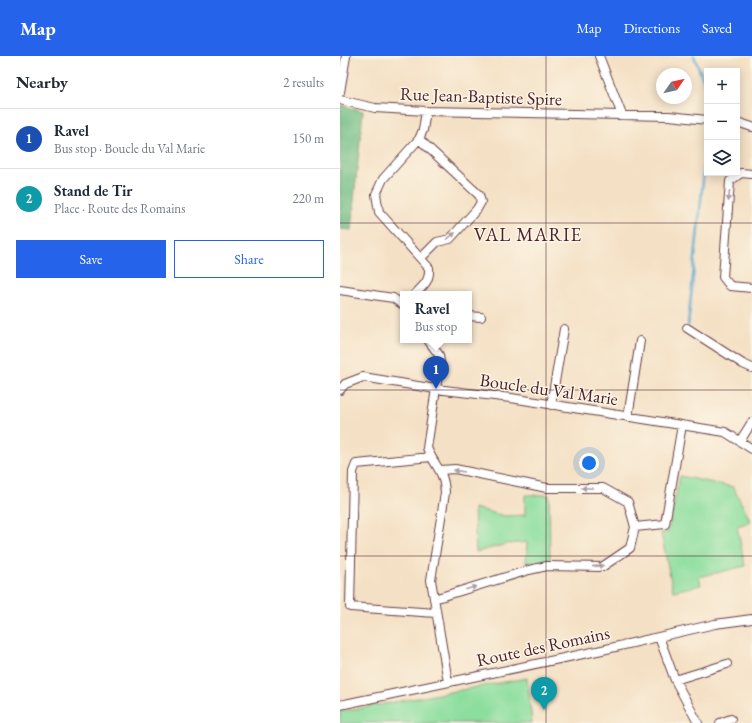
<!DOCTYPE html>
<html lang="en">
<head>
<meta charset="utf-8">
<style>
  :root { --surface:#fff; --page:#f2f2f3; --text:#1f2937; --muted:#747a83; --line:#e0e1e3; --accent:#2563eb }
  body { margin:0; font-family:"EB Garamond",serif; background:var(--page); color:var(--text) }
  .controls { position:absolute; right:12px; top:12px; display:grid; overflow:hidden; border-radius:0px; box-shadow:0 2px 10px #0003 }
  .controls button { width:36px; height:36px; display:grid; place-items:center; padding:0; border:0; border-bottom:1px solid var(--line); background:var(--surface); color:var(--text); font:20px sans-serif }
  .compass { position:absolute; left:316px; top:12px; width:36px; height:36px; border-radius:50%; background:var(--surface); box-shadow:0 2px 10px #0003; rotate:56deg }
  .you { position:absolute; left:249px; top:407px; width:14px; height:14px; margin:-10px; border:3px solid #fff; border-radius:50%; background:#1a73e8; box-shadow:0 0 0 6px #1a73e833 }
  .badge { display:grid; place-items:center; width:26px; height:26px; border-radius:50%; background:var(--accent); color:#fff; font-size:13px; font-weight:700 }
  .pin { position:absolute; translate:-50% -33px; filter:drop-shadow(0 1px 2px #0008) }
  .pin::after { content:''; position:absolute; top:21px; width:14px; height:12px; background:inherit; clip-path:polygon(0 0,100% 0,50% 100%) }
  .popup { position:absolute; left:60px; top:235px; width:72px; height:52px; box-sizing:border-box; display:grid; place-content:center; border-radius:0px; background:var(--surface); filter:drop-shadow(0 1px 3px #0005); font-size:13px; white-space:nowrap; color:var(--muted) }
  .popup b { font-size:15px; color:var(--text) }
  .popup::after { content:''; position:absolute; left:50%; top:100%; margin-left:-8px; border:8px solid transparent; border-top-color:var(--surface) }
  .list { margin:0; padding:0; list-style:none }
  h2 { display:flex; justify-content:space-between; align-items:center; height:52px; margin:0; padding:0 16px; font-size:17px }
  h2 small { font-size:13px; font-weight:400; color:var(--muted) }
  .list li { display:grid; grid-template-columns:26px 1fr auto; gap:12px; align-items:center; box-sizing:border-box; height:60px; padding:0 16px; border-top:1px solid var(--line) }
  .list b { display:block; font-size:15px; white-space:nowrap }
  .list p { margin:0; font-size:13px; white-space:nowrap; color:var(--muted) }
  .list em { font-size:13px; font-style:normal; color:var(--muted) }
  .actions { display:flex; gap:8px; padding:12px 16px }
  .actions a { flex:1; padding:9px 0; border:1px solid var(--accent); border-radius:0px; text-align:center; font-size:14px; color:var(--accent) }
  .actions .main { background:var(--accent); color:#fff }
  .icon { flex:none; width:22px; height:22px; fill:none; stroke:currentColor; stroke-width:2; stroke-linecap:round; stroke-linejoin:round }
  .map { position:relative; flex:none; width:412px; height:667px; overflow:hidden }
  header { display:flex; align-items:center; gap:24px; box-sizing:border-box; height:56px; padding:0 20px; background:var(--accent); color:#fff }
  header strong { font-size:19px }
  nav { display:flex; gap:22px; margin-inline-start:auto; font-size:14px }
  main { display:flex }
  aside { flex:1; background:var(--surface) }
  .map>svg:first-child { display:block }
  .green { fill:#8cde9e; stroke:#6b7e64 }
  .forest { fill:#71bd85; stroke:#5e6e58 }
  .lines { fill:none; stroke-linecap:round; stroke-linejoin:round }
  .stream { stroke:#53a6ce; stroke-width:2.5 }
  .minor-casing { stroke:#643c42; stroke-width:10 }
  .minor { stroke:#fff; stroke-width:8 }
  .oneway { fill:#ae9aa0 }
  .grid { fill:none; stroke:#4a1f2b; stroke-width:1; stroke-opacity:0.55 }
  .labels { text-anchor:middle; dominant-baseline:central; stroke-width:3; stroke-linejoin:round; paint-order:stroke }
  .street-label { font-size:18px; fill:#4a1f2b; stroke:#fcf5e5 }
  .neighbourhood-label { font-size:19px; letter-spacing:1px; fill:#4a1f2b; stroke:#fcf5e5 }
</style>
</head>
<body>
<header>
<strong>Map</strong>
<nav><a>Map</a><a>Directions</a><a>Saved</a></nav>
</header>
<main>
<aside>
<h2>Nearby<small>2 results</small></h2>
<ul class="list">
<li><span class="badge" style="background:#1a4fb4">1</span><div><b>Ravel</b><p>Bus stop · Boucle du Val Marie</p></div><em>150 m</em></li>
<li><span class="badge" style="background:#0f9aa8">2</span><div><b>Stand de Tir</b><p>Place · Route des Romains</p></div><em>220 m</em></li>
</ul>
<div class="actions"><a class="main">Save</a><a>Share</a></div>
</aside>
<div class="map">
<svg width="412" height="667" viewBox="0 0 412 667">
  <rect width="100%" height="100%" fill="#fcf5e5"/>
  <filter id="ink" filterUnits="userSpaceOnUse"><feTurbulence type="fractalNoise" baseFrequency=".025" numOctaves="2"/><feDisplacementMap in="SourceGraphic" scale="8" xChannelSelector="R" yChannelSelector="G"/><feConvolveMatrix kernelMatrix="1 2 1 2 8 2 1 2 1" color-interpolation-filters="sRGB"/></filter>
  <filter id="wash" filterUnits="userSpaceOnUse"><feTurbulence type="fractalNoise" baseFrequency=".012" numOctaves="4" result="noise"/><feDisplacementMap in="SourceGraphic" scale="16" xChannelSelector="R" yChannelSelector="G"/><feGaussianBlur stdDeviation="0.9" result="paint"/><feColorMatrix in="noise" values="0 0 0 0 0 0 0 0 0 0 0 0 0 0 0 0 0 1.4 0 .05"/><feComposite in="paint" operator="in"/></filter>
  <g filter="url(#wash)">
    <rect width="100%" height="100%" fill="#f4e0c4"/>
    <path class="green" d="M340 420 393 431 411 466 397 470 405 510 359 521 361 529 333 535 321 477 328 476Z
      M185 439H209L210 506 186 508 187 486 167 488 136 496 134 452 165 460 185 459Z
      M187 622 192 667H0V656Z"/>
    <path class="forest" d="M0 49 23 55 11 174 0 173Z"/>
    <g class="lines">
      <path class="stream" d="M354 0 367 34
        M348 269 367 86"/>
    </g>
  </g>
  <g filter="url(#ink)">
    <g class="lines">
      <defs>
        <path id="minor" d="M259 0 282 59
          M0 36 6 0
          M0 44 35 52 86 55 329 60 367 64
          M397 66 412 71
          M79 83 139 139 141 146 137 153 110 183 97 186 81 202
          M412 118 401 117 390 125 383 221 390 230 412 232
          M0 234 53 242 63 249
          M75 238C84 229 90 225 89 212L39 156 36 138 43 123 79 83 83 74 86 55
          M129 260 141 261
          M347 272 403 308 412 312
          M88 284 99 299 100 306 87 392C95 411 104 414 105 437L91 524 108 626
          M0 334 5 328 23 321 96 333 171 342 385 376 412 393
          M211 349 224 273
          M288 361 300 285
          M400 385 412 366
          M91 401 16 408 13 416 10 551 96 557
          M295 471 325 468 342 369
          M94 543 189 514 207 510 262 511 290 492 295 471 288 446 263 432H207L115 413 100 414
          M319 581 335 624 358 667
          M335 624 387 608
          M0 649 262 594 375 568 412 563
          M380 667 391 663"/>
      </defs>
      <use href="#minor" class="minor-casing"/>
      <use href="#minor" class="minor"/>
    </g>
    <defs><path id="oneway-solid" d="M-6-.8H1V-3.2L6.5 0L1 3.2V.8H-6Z"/></defs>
    <g class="oneway">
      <use href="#oneway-solid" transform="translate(389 140) rotate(96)"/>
      <use href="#oneway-solid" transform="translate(111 180) rotate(-39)"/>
      <use href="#oneway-solid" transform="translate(119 415) rotate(-171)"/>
      <use href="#oneway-solid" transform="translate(247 432) rotate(180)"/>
      <use href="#oneway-solid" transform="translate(258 510) rotate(-6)"/>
      <use href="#oneway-solid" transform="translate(131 532) rotate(-17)"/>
    </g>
  </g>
  <path class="grid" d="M206 0V667M0 167H412M0 334H412M0 500H412"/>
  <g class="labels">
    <g class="street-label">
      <text transform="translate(141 40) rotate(2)">Rue Jean-Baptiste Spire</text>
      <text transform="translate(209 333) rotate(8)">Boucle du Val Marie</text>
      <text transform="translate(203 590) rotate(-12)">Route des Romains</text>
    </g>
    <g class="neighbourhood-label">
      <text x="188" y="178">VAL MARIE</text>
    </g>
  </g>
</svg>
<div class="controls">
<button>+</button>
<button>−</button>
<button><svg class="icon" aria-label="layers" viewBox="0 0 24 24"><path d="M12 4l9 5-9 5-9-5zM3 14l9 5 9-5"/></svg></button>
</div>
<svg class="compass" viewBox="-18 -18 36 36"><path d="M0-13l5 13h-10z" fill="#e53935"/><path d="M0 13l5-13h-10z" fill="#747a83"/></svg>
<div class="you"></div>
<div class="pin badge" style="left:96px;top:333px;background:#1a4fb4">1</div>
<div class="popup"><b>Ravel</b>Bus stop</div>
<div class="pin badge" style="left:204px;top:654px;background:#0f9aa8">2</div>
</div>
</main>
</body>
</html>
